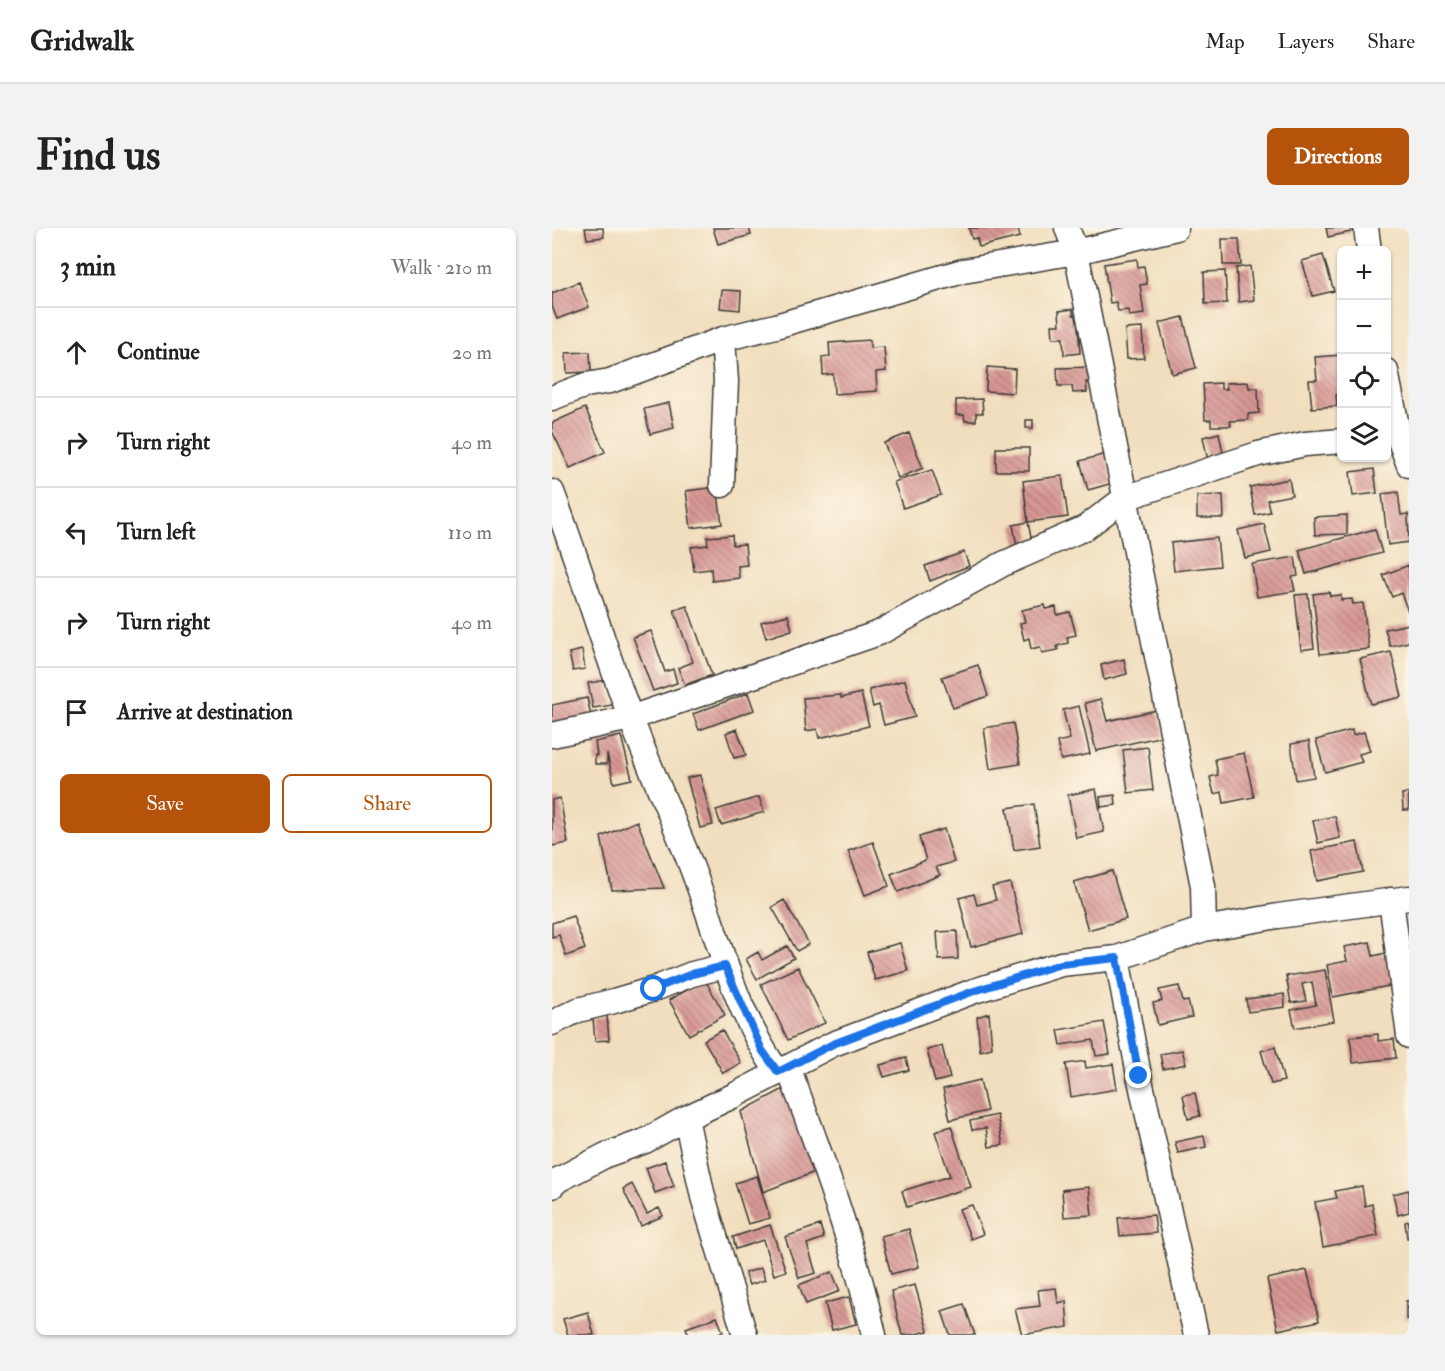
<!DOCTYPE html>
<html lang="en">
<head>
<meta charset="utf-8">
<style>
  :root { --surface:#fff; --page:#f2f2f2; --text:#222; --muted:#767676; --line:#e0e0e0; --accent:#b45309 }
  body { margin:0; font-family:"IM FELL Double Pica",serif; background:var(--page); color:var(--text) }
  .controls { position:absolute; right:18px; top:18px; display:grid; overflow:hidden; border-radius:9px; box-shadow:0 2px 4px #0004 }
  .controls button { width:54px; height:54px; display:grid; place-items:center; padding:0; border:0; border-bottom:2px solid var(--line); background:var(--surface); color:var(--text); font:30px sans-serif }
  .stop { position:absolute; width:18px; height:18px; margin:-14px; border:4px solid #1a73e8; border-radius:50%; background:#fff }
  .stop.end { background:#1a73e8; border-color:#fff; box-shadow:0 2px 6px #0008 }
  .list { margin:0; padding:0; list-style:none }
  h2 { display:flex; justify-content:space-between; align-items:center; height:78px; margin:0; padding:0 24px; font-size:26px }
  h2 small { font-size:20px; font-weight:400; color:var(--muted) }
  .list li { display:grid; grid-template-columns:39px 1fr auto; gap:18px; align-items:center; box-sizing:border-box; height:90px; padding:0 24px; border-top:2px solid var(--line) }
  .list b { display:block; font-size:22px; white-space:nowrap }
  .list em { font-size:20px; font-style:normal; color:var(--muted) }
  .actions { display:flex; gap:12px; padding:18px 24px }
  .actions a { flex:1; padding:14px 0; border:2px solid var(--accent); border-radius:9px; text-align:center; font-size:21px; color:var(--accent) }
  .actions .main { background:var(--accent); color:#fff }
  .icon { flex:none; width:33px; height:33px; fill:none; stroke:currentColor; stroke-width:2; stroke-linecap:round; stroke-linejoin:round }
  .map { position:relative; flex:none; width:857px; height:1107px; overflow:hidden; border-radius:9px }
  header { display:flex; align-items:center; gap:36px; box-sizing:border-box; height:84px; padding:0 30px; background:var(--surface); border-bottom:2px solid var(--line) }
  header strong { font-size:28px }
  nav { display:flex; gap:33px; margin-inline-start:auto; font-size:21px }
  .intro { display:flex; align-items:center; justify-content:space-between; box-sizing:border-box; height:144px; padding:0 36px }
  h1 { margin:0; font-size:42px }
  .button { padding:15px 27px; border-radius:9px; background:var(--accent); color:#fff; font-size:21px; font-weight:700 }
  main { display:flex; gap:36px; padding:0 36px }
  aside { flex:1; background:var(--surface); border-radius:9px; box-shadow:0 2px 4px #0004 }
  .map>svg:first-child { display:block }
  .building { fill:url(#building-back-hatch) }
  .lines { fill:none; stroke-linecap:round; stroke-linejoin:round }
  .minor-casing { stroke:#3c3934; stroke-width:27 }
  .minor { stroke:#fff; stroke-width:24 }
  .route { stroke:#1a73e8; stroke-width:8 }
</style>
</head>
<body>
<header>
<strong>Gridwalk</strong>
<nav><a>Map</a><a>Layers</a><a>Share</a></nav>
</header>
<div class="intro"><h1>Find us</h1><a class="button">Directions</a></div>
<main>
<aside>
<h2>3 min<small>Walk · 210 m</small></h2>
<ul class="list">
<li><svg class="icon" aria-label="ahead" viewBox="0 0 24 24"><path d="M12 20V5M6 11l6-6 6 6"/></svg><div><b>Continue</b></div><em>20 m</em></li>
<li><svg class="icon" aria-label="right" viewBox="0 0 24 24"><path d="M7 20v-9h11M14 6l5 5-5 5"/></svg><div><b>Turn right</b></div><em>40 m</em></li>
<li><svg class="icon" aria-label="left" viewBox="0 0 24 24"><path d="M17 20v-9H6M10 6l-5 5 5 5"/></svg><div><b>Turn left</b></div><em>110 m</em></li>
<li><svg class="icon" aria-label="right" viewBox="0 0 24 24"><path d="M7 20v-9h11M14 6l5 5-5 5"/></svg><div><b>Turn right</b></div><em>40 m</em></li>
<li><svg class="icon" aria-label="arrive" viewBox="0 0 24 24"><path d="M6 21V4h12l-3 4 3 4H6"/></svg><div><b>Arrive at destination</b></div></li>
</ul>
<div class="actions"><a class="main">Save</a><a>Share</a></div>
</aside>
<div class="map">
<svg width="857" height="1107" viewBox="0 0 857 1107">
  <defs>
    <pattern id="building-back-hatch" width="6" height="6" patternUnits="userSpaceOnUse" patternTransform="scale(1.5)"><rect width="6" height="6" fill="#d89794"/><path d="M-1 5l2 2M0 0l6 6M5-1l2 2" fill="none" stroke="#ae7a78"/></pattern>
  </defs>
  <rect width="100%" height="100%" fill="#fcf5e5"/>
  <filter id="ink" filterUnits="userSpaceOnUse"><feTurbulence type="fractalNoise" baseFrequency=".0167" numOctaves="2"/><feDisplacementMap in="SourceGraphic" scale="12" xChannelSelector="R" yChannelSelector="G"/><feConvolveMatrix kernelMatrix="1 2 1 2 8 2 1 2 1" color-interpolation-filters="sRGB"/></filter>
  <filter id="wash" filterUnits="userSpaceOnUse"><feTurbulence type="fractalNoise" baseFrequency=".008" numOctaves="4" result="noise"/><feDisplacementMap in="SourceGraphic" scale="24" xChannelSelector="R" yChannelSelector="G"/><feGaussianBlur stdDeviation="1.35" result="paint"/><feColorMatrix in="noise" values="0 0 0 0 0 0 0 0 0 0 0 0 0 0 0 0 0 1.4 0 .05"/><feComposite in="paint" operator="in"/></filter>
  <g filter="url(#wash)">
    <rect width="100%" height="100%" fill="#f1debe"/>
    <g id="blocks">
      <path class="building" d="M33 0H51L52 9 35 11Z
        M161 0H197L199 7 166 16Z
        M417 0H466L468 9 427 19 425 10 420 11Z
        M774 0H798L799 4 776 9Z
        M670 11H687L689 37H671Z
        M771 27 782 63 761 68 750 33Z
        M585 31 586 39 592 38 595 56 588 57 592 86 577 88 576 82 566 83 564 74 558 75 552 36Z
        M698 38 702 72 687 74 684 40Z
        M673 43 675 75 653 76 652 44Z
        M27 54 37 79 5 91 0 78V65Z
        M170 62 189 63 188 82 168 80Z
        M521 81V87H529L530 97 526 98 528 125 512 127 511 110H501L500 97H508L507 83Z
        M631 89 644 140 620 146 607 95Z
        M590 100 592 130 575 131 573 101Z
        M318 112V120L332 119 334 143 324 144 325 163 282 166 281 146 271 147 270 129 278 128 277 115Z
        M38 124 39 144 15 145 14 125Z
        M790 127V167H784L785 178 760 180 757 152H765L763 129Z
        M435 139 463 141 462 165 434 163Z
        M542 139V153L534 154 535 164 521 165 520 158H506L505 140Z
        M696 154 697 160H706L707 185 696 186V192L678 193 679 198H659V192H653L651 156 669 155V161H675L674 155Z
        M430 171 431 185H424V193H413L412 187H404V172Z
        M117 175 122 200 98 206 92 181Z
        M33 180 53 224 18 240 0 203V195Z
        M474 192H481V200H474Z
        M357 205 371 240 346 250 332 215Z
        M667 205 673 235 657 238 651 209Z
        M444 220H477V243H444Z
        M554 226 561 255 536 262 528 233Z
        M822 241 825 265 801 268 798 244Z
        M380 242 389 267 351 280 342 254Z
        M510 248 516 289 476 294 471 253Z
        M737 251 740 267 715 272 718 284 703 287 698 259Z
        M165 259 170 296 139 300 134 263Z
        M846 264 849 287 856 286 857 314 836 317 830 266Z
        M671 267 672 290H645V268Z
        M795 287V306L763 307 762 289Z
        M476 294 480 315 465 318 461 297Z
        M712 296 719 324 693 330 686 302Z
        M823 301 830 325 754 346 747 322Z
        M180 307 181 317 193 316 195 337 186 338 187 350 160 353 159 341 142 343 139 319 156 317 155 309Z
        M665 310 668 338 622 343 619 315Z
        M412 324 417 338 378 353 373 338Z
        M743 329 746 348 740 349 743 363 705 369 700 336Z
        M857 337V386L849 365 840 369 831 347Z
        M777 364 778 368 789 367V372L800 371 801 376 811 375 817 421 768 426 761 366Z
        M756 366 762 420 749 422 743 367Z
        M493 377 494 381 504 379 505 387 518 384 524 407 515 409 516 415 505 418 506 422 490 425 488 419 479 421 477 410 472 412 468 395 473 394 470 382Z
        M135 378 160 447 133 457 126 440 141 434 122 382Z
        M236 387 240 402 214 410 209 394Z
        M857 396V414L838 418 833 401Z
        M99 403 113 444 121 441 125 455 101 463 81 409Z
        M30 422 33 441 21 443 17 425Z
        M839 424 850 469 819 476 808 431Z
        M572 431 575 446 552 452 549 437Z
        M426 437 436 468 401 480 390 449Z
        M55 452 61 477 41 480 36 455Z
        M353 452 363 489 332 497 327 477 321 479 317 462Z
        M196 465 202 482 147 502 141 486Z
        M309 465 317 498 267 510 265 501 254 503 251 470 289 467V470Z
        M35 470 39 488 0 496V477Z
        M549 471 555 493 605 482 611 508 544 523 533 475Z
        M527 478 538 526 509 532 505 514 518 511 511 482Z
        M461 495 468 536 438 541 432 500Z
        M185 501 194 527 182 530 174 505Z
        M800 502 801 507 812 504 818 523 807 526 810 534 773 544 764 512Z
        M69 508 80 551 62 555 55 526V536H43V527H45L43 514Z
        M757 513 762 549 744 552 739 516Z
        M596 519 601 562 576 565 571 522Z
        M692 525 702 569 672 575 670 564 662 566 658 549 666 547 663 531Z
        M148 547 161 597 148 600 135 550Z
        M544 561 552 604 524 610 516 567Z
        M857 565V582H851L850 566Z
        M563 567 564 577 549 579 548 569Z
        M207 569 212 584 169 597 164 582Z
        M8 570 16 615 0 618V572Z
        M482 576 488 618 462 622 455 580Z
        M783 588 788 610 766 615 761 593Z
        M85 593 112 660 60 662 49 609Z
        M392 601 402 634 384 639 388 647 346 664 339 646 374 632 367 609Z
        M321 614 337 658 313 667 296 623Z
        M805 614 811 644 765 653 759 623Z
        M560 643 574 691 536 702 522 654Z
        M458 655 471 706 419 719 407 670 422 666 425 677 444 672 440 659Z
        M232 672 257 716 245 723 220 679Z
        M21 688 33 721 14 728 7 707 0 709V695Z
        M405 703 406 731 387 732 385 704Z
        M818 714 821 728 835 725 842 757 781 769 775 737 795 733 792 719Z
        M348 715 356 743 323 752 315 724Z
        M235 718 242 730 205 751 194 731 206 724 210 732Z
        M246 739 273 795 236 812 209 756Z
        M773 742 782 793 743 800 739 782 764 777 760 754 750 756 754 773 739 775 734 748Z
        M153 752 173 787 137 807 117 772Z
        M627 758 631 774 636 773 640 789 606 797 601 775 610 773 607 762Z
        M732 766 733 779 696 784 694 771Z
        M437 785 440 820 428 823 425 789Z
        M55 788 57 812 43 813 41 790Z
        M552 794 558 826 544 828 541 812 509 817 506 802Z
        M170 802 189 835 171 845 152 812Z
        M826 806V813L842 811 844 830 801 835 798 809Z
        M390 818 398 850 383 854 375 822Z
        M723 819 732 853 719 856 709 823Z
        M630 822 634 836 611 841 608 826Z
        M354 830 357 842 332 849 328 837Z
        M533 833 534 840 561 836 565 861 519 869 514 836Z
        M428 852 435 883 398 892 391 861Z
        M237 858 268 942 211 964 189 884Z
        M643 865 648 888 636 891 631 867Z
        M445 887 451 917 437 919 434 900 420 902 418 893Z
        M399 898 419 959 355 979 350 963 398 948 383 904Z
        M652 908 654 919 626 925 623 914Z
        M113 933 122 958 103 965 94 940Z
        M205 948 218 990 196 996 183 955Z
        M80 956 95 986 107 980 111 988 89 998 71 961Z
        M810 958 813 978 820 976 826 1008 771 1019 763 974 785 970 783 963Z
        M537 959 540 987 512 989 510 962Z
        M857 962V984L846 987 841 966Z
        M420 977 431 1006 419 1011 407 981Z
        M602 987 604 1005 568 1008 566 990Z
        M857 993V1010H855L853 994Z
        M218 997 234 1043 222 1047 211 1012 184 1021 181 1009Z
        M268 997 272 1010 255 1016 264 1045 247 1050 233 1009Z
        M357 1001 367 1039 339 1046 329 1008Z
        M209 1040 213 1052 197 1057 193 1045Z
        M755 1042 767 1093 726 1102 715 1051Z
        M280 1044 288 1063 254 1076 247 1057Z
        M363 1057 376 1103 361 1107H350L339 1063Z
        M504 1060 506 1075 514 1073 516 1099 470 1107 463 1081 488 1078 486 1062Z
        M297 1069 304 1096 280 1102 273 1075Z
        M854 1073H857V1091H854Z
        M412 1076 423 1107H398L390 1083Z
        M36 1084 42 1107H16L11 1091Z
        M165 1089 171 1104 162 1107H137L134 1100Z"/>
    </g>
  </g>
  <g filter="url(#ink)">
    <use href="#blocks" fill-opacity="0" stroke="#3c3934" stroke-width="1.5"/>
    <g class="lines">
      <defs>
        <path id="minor" d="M515 0 524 24 651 658 652 701
          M814 0 817 22
          M834 143 848 213 857 237
          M0 170 34 157 58 153 171 111 224 98 411 43 524 24 624 0
          M170 257 174 153 171 111
          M0 264C28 338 50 414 78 488 98 542 123 594 143 648 168 715 184 786 226 844
          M0 507 78 490 327 405 451 336 533 300 573 270 706 226 753 216 790 213
          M839 672 857 808
          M565 730 587 847 644 1107
          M0 795 26 782 62 773 102 761 140 746 173 738
          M236 839C269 927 301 1015 322 1107
          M134 890 151 969 193 1107
          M0 958 6 952 54 927 93 913 134 890 183 867 281 816 422 763 509 736 565 730 652 701 726 688 857 670"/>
      </defs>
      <use href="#minor" class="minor-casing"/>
      <use href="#minor" class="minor"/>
    </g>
  </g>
  <g class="lines" filter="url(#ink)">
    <path class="route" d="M102 761 140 746 173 738 210 822 226 844 281 816 422 763 509 736 565 730 587 848"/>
  </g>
</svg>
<div class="controls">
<button>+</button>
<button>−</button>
<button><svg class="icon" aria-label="locate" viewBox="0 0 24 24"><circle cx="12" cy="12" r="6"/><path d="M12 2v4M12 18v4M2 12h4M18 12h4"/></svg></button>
<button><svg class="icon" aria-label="layers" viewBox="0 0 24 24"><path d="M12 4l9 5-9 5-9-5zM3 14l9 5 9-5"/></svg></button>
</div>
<div class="stop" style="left:102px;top:761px"></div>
<div class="stop end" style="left:587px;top:848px"></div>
</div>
</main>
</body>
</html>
